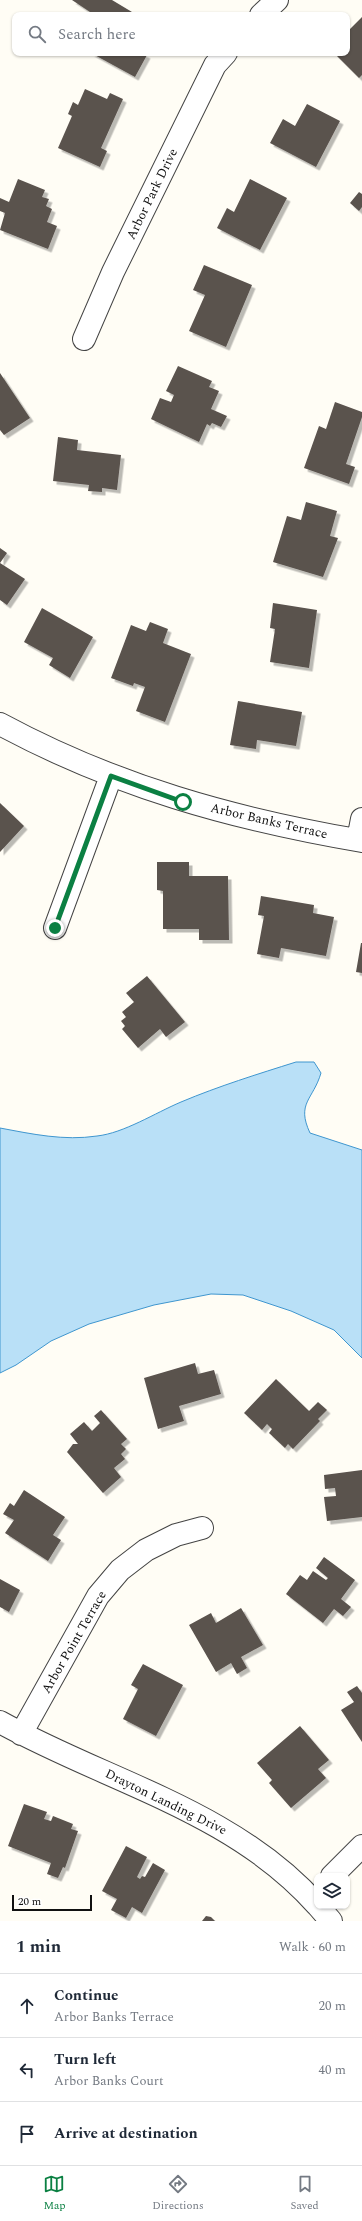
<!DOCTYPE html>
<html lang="en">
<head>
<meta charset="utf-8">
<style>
  :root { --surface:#fff; --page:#f6f6f7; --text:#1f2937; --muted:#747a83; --line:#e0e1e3; --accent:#0b8043 }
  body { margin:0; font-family:Spectral,serif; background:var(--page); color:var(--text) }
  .controls { position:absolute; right:12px; bottom:12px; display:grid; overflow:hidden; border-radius:8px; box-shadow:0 1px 3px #0004 }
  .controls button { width:36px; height:36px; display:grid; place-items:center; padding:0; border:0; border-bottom:1px solid var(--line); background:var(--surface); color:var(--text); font:20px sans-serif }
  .scale { position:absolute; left:12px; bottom:10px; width:80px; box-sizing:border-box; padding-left:4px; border:2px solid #111; border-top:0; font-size:11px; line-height:14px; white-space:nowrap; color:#111; -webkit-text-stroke:3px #fff; paint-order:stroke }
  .stop { position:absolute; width:12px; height:12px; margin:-9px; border:3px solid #0b8043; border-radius:50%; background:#fff }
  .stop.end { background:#0b8043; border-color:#fff; box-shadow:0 1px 4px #0008 }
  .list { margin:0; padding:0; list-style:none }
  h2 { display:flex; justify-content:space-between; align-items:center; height:52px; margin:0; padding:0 16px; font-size:17px }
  h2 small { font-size:13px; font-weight:400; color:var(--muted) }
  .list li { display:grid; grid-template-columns:26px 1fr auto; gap:12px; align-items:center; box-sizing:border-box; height:64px; padding:0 16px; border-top:1px solid var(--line) }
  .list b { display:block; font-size:15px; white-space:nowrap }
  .list p { margin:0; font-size:13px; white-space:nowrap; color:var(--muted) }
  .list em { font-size:13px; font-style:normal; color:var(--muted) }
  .icon { flex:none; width:22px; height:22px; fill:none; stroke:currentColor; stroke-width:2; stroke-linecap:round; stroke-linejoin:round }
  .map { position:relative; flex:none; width:362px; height:1921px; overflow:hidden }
  .search { position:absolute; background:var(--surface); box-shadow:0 1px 3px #0004; left:12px; right:12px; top:12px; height:44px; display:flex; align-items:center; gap:10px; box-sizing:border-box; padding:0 14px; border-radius:8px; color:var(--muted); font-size:15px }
  .sheet { height:244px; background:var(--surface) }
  nav { display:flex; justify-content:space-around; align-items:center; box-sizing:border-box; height:56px; border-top:1px solid var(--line); background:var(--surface); font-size:11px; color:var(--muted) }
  nav a { display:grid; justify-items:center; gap:2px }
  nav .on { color:var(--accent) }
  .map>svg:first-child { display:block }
  .water { fill:#b9e0f7; stroke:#3f96cf }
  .building { fill:#5a524d; filter:url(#shadow) }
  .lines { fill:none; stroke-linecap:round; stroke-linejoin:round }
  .minor-casing { stroke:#444; stroke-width:24 }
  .minor { stroke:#fff; stroke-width:22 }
  .route { stroke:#0b8043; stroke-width:5 }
  .labels { text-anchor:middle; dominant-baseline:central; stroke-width:4; stroke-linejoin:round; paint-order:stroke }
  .street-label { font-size:13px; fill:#111; stroke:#fff }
</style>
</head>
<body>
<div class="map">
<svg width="362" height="1921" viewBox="0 0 362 1921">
  <defs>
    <filter id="shadow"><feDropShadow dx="3.5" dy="3.5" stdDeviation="0" flood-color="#0004"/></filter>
  </defs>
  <rect width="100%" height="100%" fill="#fffdf5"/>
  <path class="water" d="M296 1062H314L321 1073C313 1100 296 1103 310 1133L362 1150V1358L334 1330 291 1311 243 1295 211 1294 154 1305 89 1324 51 1341 16 1365 0 1373V1128C32 1134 64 1141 97 1136 124 1133 155 1113 181 1102 219 1086 258 1074 296 1062Z"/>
  <path class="building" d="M72 0H112L137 15H88L90 12Z
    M362 17V75L359 78 334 53H347V32Z
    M91 53H142L147 55 135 77Z
    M85 89 107 99 110 93 123 99 101 148 107 151 100 167 58 148 72 116 68 114 73 102 78 105Z
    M307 104 340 121 316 167 270 143 283 119 295 126Z
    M18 179 45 190 42 197 49 199 46 206 52 209 47 222 57 226 48 249 0 230 5 213 0 211V198L9 202Z
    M250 179 287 198 260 250 217 228 227 208 234 212Z
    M359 192 362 194V207L359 211 350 203Z
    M204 265 252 285 226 347 189 331 205 295 193 290Z
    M178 366 212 381 209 387 219 391 211 409 227 416 221 427 212 423 210 426 207 424 199 442 151 419 160 398 171 402 174 395 166 391Z
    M0 373 30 418 4 435 0 430Z
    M335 402 362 412V417L346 464 355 467 349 484 304 468 319 426 326 429Z
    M58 437 78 440 77 450 121 455 117 490 102 488V492L88 491 89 485 53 481Z
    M306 502 337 511 330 536 338 538 323 577 273 562 287 516 301 520Z
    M0 548 7 553 0 563 25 579 7 605 0 600Z
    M273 603 317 610 309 668 270 662 275 629 270 628Z
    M42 608 93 637 70 678 49 665 53 658 24 642Z
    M150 622 168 629 163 643 191 654 165 722 136 711 145 687 134 683 133 686 111 678 131 625 146 631Z
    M238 701 302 712 296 746 257 740 256 749 230 745Z
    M0 803 24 826 0 852Z
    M157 862H189V876H228L229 940H199V929H163V891L157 890Z
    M261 896 314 905 313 913 334 917 326 956 281 948 279 958 257 954 264 916 258 915Z
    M361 943H362V973L356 972Z
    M147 976 185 1022 166 1037 160 1029 138 1048 122 1029 125 1026 121 1021 126 1017 122 1012 134 1002 126 993Z
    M195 1363 198 1374 214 1370 221 1394 179 1406 184 1421 158 1429 144 1378Z
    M276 1379 309 1411 318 1402 327 1410 318 1419 320 1421 293 1449 288 1444 285 1448 269 1433 272 1429 267 1424 262 1430 244 1413Z
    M101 1410 127 1439 121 1444 126 1449 121 1454 125 1459 114 1468 121 1477 103 1493 67 1452 73 1444H78L70 1434 84 1422 92 1431 100 1423 94 1416Z
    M362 1470V1517L327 1521 324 1497 336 1496 335 1488 325 1489 324 1475Z
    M24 1490 65 1517 53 1535 61 1540 48 1561 5 1533 14 1520 3 1514 10 1503 14 1506Z
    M324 1557 355 1580 341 1599 351 1607 343 1616 334 1609 323 1623 286 1594 300 1575 307 1580 313 1571 326 1580 328 1578 316 1568Z
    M0 1579 20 1590 9 1612 0 1607Z
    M241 1608 263 1645 241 1657 247 1668 237 1674 231 1663 216 1672 189 1625 211 1613 216 1623Z
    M143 1664 183 1685 156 1736 123 1719 138 1689 131 1685Z
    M357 1686 362 1693V1742L341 1710 354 1702 347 1692Z
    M300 1726 329 1760 318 1769 326 1778 291 1808 269 1783 272 1780 257 1763Z
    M24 1804 47 1812 44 1819 51 1821 53 1816 73 1824 71 1829 78 1831 65 1868 63 1867 58 1878 47 1874 51 1863 8 1846Z
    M126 1846 147 1857 137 1877 140 1879 142 1876 145 1877 153 1863 165 1870 142 1913 132 1907 126 1918 111 1910 117 1899 102 1891Z
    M206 1916 211 1917 215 1921H202Z"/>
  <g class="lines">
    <defs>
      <path id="minor" d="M261 15 277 0
        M84 339 113 272 215 65 226 53
        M0 724C115 786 233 819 362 841
        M358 840 362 819
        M55 928 111 776
        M0 1722C106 1781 234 1811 317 1905
        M21 1734 98 1596 120 1570 146 1550 176 1535 202 1528
        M332 1876 362 1846
        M318 1906 331 1921"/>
    </defs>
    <use href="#minor" class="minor-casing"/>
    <use href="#minor" class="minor"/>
  </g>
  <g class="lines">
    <path class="route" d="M55 928 111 776 183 802"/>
  </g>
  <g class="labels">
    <g class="street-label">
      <text transform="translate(152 194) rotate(-64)">Arbor Park Drive</text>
      <text transform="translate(269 821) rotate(13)">Arbor Banks Terrace</text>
      <text transform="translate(74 1642) rotate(-60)">Arbor Point Terrace</text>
      <text transform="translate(166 1802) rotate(26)">Drayton Landing Drive</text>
    </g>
  </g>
</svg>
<div class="controls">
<button><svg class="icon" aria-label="layers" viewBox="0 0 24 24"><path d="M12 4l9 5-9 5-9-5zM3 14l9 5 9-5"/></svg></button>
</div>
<div class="scale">20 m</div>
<div class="stop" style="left:183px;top:802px"></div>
<div class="stop end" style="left:55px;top:928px"></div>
<div class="search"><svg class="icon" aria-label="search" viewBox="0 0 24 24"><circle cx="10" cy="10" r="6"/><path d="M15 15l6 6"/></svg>Search here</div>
</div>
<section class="sheet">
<h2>1 min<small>Walk · 60 m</small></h2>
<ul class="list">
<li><svg class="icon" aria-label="ahead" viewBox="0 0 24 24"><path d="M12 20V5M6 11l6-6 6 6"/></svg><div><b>Continue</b><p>Arbor Banks Terrace</p></div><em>20 m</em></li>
<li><svg class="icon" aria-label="left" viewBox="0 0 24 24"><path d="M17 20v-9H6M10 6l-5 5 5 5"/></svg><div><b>Turn left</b><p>Arbor Banks Court</p></div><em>40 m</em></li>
<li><svg class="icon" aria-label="arrive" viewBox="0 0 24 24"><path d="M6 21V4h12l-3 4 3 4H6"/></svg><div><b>Arrive at destination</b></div></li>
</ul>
</section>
<nav>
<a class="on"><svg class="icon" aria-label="map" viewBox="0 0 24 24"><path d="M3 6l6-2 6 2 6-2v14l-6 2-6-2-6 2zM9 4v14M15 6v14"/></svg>Map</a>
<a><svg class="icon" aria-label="directions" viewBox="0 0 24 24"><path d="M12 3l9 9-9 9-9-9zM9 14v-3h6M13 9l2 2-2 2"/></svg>Directions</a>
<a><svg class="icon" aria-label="saved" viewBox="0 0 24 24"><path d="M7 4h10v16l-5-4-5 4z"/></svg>Saved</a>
</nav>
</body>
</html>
